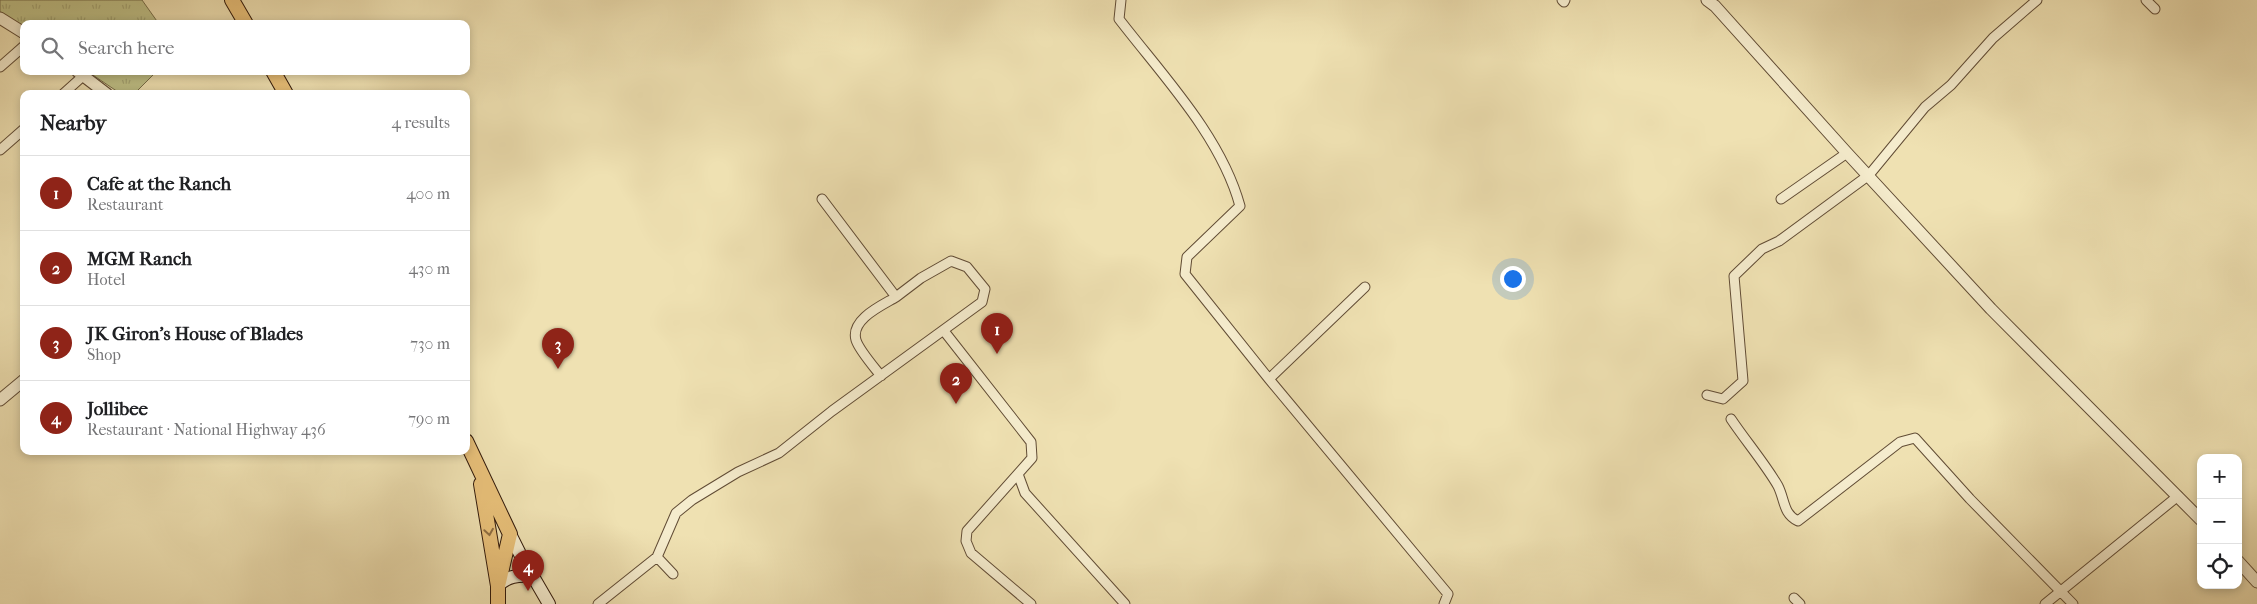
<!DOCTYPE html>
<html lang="en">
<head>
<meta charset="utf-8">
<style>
  :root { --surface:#fff; --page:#f2f2f2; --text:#202124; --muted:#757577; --line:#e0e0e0; --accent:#8f2418 }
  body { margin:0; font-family:"IM FELL French Canon",serif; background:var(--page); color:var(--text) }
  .controls { position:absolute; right:15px; bottom:15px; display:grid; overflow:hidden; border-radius:10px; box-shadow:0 2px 8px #0003 }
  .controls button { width:45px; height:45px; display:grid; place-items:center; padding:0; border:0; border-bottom:1px solid var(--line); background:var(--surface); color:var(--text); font:25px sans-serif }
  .you { position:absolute; left:1512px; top:278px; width:18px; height:18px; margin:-12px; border:4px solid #fff; border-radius:50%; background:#1a73e8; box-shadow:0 0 0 8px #1a73e833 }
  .badge { display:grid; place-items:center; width:32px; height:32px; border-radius:50%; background:var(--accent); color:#fff; font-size:16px; font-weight:700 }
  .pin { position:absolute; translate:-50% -41px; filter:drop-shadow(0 1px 2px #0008) }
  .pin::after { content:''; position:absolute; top:26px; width:18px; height:15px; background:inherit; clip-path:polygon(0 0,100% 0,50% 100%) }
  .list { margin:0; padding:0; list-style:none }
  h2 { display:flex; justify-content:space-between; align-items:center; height:65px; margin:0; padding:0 20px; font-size:21px }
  h2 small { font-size:16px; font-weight:400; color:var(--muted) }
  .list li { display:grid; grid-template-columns:32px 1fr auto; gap:15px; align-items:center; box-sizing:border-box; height:75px; padding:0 20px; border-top:1px solid var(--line) }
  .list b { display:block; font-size:19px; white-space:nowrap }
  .list p { margin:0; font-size:16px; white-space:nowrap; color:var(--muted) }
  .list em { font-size:16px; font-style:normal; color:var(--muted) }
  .icon { flex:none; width:28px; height:28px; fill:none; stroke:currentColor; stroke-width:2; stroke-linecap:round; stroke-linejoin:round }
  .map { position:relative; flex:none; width:2257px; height:604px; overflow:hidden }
  .search { position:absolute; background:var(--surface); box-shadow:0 2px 8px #0003; left:20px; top:20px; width:450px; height:55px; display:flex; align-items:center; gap:12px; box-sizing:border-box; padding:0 18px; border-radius:10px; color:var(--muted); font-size:19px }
  .panel { position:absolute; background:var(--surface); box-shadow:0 2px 8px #0003; left:20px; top:90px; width:450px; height:365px; border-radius:10px }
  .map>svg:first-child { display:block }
  .grass { fill:url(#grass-tufts); stroke:#786e4a }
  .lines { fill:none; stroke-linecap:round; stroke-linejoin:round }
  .minor-casing { stroke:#614c35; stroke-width:11 }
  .tertiary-casing { stroke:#614c35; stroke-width:13 }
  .secondary-casing { stroke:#321a0b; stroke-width:14 }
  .primary-casing { stroke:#321a0b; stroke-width:16 }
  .minor { stroke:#f5eccd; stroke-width:9 }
  .tertiary { stroke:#f5eccd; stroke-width:11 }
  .secondary { stroke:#f5eccd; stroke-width:12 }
  .primary { stroke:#e8c079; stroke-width:14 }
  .oneway { stroke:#8d6d42 }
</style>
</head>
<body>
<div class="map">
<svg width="2257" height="604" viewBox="0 0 2257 604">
  <defs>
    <pattern id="grass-tufts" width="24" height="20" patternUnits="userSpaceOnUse" patternTransform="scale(1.25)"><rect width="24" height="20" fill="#bfc188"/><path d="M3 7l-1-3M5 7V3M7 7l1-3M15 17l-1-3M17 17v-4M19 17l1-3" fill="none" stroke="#a5a574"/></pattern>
  </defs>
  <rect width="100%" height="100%" fill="#efe1b2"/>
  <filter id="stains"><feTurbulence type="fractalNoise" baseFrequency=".004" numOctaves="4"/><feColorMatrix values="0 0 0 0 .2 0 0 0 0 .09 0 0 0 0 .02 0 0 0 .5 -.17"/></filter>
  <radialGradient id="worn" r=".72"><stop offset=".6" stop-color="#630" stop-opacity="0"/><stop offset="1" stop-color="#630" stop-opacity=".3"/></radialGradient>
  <path class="grass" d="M0 0H142L159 24H24V30L0 15Z
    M87 71H157L134 94H121Z"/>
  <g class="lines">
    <defs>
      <path id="minor" d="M1121 0 1119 19C1162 75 1221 136 1240 206L1187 257 1185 274 1269 379 1448 594 1444 604
        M1562 0 1564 2 1565 0
        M2146 0 2155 9
        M0 67 24 46
        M63 94 83 76
        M0 150 24 129
        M1781 199 1847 153
        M944 331 1031 442 1032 458 967 531 966 541 971 553 1031 604
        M881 376C874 367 859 350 856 340 850 319 883 305 896 297
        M1269 379 1365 287
        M1707 395 1723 399 1743 381 1734 276 1762 249 1779 241 1869 175 1925 107 1951 85 1993 38 2037 0
        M1731 419C1745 440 1766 465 1778 486 1785 500 1783 514 1798 521L1900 442 1915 438 1970 499 2073 604
        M1018 474 1025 493 1125 604
        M657 557 673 574
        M1794 598 1800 604
        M598 604 657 557 676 513 692 500 738 472 779 453 832 411 982 302 985 289 967 267 951 261 921 278 896 297 822 199
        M2045 604 2178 496"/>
      <path id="tertiary" d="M1707 0 1715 6 1847 153 1991 309 2201 520
        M0 18 24 33
        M77 71 107 94
        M0 400 24 380
        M2238 561 2257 582"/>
      <path id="secondary" d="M510 534 520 554 549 604
        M498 586C507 576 518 575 532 576"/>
      <path id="primary" d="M232 0 246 24
        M273 71 286 94
        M466 441 510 534 498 586
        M481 484 498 586V604"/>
    </defs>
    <use href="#minor" class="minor-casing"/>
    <use href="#tertiary" class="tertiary-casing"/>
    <use href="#secondary" class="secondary-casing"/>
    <use href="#primary" class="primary-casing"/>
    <use href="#minor" class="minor"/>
    <use href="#tertiary" class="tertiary"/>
    <use href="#secondary" class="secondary"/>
    <use href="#primary" class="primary"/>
  </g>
  <defs><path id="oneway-chevron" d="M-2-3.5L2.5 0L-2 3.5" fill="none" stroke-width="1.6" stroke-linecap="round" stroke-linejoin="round" transform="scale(1.25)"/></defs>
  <use class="oneway" href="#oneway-chevron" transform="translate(489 532) rotate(81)"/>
  <rect width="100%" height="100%" filter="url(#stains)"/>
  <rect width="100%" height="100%" fill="url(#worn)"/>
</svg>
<div class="controls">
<button>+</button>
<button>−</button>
<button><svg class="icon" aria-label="locate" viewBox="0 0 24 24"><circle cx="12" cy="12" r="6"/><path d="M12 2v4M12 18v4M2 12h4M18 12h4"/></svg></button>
</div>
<div class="you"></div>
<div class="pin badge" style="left:997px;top:354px">1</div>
<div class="pin badge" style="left:956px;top:404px">2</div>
<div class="pin badge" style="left:558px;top:369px">3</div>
<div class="pin badge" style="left:528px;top:591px">4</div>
<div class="search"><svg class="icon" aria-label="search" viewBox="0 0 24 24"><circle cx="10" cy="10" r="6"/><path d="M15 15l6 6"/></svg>Search here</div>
<section class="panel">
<h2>Nearby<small>4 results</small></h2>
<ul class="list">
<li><span class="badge">1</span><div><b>Cafe at the Ranch</b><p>Restaurant</p></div><em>400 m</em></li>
<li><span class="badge">2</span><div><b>MGM Ranch</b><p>Hotel</p></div><em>430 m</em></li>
<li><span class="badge">3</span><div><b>JK Giron's House of Blades</b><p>Shop</p></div><em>730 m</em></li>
<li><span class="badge">4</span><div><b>Jollibee</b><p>Restaurant · National Highway 436</p></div><em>790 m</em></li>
</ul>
</section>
</div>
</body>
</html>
